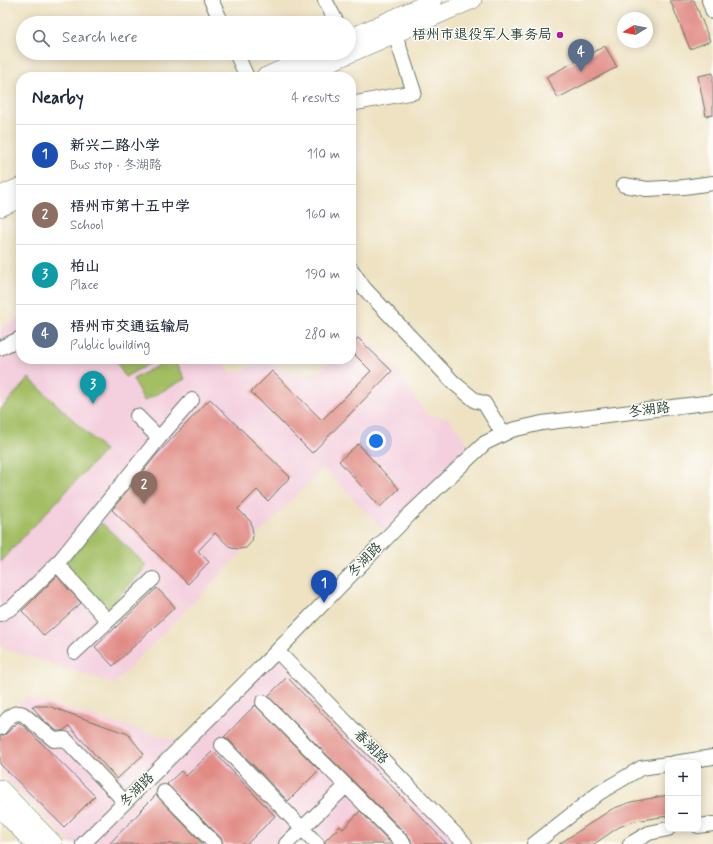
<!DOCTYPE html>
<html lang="en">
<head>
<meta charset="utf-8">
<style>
  :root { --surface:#fff; --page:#f6f6f7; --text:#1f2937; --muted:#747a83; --line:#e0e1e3; --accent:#b5179e }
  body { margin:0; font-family:Mynerve,"LXGW WenKai TC",sans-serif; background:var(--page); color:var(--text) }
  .controls { position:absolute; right:12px; bottom:12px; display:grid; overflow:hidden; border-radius:8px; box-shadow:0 2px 10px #0003 }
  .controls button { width:36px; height:36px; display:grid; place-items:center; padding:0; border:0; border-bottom:1px solid var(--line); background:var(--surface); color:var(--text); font:20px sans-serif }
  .compass { position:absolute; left:617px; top:12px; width:36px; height:36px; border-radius:50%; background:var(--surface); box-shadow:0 2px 10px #0003; rotate:260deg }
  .you { position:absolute; left:376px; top:441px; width:14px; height:14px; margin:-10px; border:3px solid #fff; border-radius:50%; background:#1a73e8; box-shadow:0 0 0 6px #1a73e833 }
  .badge { display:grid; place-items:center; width:26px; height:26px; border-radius:50%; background:var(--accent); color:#fff; font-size:13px; font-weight:700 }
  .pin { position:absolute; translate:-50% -33px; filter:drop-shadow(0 1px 2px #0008) }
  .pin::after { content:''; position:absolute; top:21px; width:14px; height:12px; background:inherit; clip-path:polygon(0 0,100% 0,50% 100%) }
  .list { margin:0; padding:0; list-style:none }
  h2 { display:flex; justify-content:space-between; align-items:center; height:52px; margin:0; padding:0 16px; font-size:17px }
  h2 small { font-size:13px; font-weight:400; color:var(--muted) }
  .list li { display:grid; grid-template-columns:26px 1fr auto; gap:12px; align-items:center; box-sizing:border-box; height:60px; padding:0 16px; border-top:1px solid var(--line) }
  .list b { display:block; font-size:15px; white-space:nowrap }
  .list p { margin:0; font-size:13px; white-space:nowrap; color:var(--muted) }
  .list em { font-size:13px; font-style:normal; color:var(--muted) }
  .icon { flex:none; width:22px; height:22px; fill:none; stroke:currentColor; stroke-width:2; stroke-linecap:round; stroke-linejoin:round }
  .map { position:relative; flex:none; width:713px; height:844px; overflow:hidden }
  .search { position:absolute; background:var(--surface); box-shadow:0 2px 10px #0003; left:16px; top:16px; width:340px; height:44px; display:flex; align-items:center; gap:10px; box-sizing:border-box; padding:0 14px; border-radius:22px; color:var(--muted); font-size:15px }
  .panel { position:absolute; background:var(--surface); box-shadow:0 2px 10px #0003; left:16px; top:72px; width:340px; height:292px; border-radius:16px }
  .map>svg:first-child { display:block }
  .built { fill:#f4cfde }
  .green { fill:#a3be64; stroke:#617e4c }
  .building { fill:#e18b85 }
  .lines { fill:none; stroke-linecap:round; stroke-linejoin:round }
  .minor-casing { stroke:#677766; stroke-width:16 }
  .major-casing { stroke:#677766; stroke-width:18 }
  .minor { stroke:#fff; stroke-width:14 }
  .major { stroke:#fff; stroke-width:17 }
  .poi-dot { fill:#b5179e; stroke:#fdfcf7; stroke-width:1.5 }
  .labels { text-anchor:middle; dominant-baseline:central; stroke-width:3; stroke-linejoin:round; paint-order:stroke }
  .poi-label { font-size:14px; fill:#1f3d34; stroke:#fdfcf7; text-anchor:end }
  .street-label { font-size:14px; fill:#1f3d34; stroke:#fdfcf7 }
</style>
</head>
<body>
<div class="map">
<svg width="713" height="844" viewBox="0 0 713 844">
  <rect width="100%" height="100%" fill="#fdfcf7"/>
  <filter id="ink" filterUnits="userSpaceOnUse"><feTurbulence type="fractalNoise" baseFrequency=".025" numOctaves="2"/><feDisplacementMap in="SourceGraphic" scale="8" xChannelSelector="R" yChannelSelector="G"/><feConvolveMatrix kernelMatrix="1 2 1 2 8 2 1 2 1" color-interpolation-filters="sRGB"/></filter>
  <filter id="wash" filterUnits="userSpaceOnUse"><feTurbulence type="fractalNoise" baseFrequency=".012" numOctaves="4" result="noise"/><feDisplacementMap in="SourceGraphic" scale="16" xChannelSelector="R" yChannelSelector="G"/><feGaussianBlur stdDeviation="0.9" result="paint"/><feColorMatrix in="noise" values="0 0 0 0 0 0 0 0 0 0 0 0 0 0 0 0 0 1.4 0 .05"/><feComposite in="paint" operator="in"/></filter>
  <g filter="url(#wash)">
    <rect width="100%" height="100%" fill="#eee2c2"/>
    <path class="built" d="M21 316V359H220L231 373 244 371 254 363 271 364 299 377 322 370 328 359H351V325L352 324 395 367 426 414 448 418 470 446 480 448 389 536 323 468 114 684 0 647V328Z
      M277 651 465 844H72L0 772V724L26 697 184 743Z"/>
    <path class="green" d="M115 359H158L125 377Z
      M170 359H175L185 379 144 401 133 379Z
      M29 378 105 450 0 562V410Z
      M102 523 147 566 107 609 62 566Z"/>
    <g id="blocks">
      <path class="building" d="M670 0H694L710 41 690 49Z
        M605 46 617 67 558 98 546 77Z
        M713 73V115L706 116 698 76Z
        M358 338 392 371 312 453 251 392 272 371 322 420 371 371 351 351V344Z
        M210 399 290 477 268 501 257 490 238 509 251 522 253 534 252 541 246 548 239 549 231 548 215 533 198 551 209 562 188 584 112 510 158 453Z
        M358 444 399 489 380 507 339 461Z
        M57 576 81 603 44 636 22 611Z
        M157 588 175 607 113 666 95 647Z
        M287 677 447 844H412L410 838 268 696Z
        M255 705 319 770 288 801 228 739 224 737Z
        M32 706H48L128 734 144 754 117 779 69 726 63 731H57L43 720Z
        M18 722 26 728 95 796 64 827 0 764V736L6 734Z
        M213 751 275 816 247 844H223L221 838 167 784 181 771 186 776Z
        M156 795 203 844H109L140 812V811Z
        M668 795V816L635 821 619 827 594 844H559L612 809 631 802Z
        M360 811 392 844H325V841L340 826 343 829Z"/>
    </g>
  </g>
  <g filter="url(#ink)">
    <use href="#blocks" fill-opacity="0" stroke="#677766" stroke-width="1"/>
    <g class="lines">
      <defs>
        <path id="minor" d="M211 0 222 23
          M325 0 337 23
          M709 0 713 12
          M236 53 247 77
          M351 104 414 92 395 34
          M624 185 647 189 684 187 713 183
          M351 269 364 288 454 383 476 401 484 403 503 434
          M0 348 21 338
          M137 416 159 438
          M57 564 108 621
          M0 614 13 607 57 564 159 438 192 400
          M277 651 465 844
          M75 652 153 579
          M263 702 404 844
          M0 728C6 721 12 710 23 714L54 740 65 739 125 802
          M222 745 317 844
          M674 763 713 757
          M164 792 215 844
          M698 826 713 824
          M83 844 277 651 409 515 485 443 512 430 542 423 713 402
          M286 844 346 786
          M534 844 599 793 641 768 668 764
          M630 844 649 833 668 829"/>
        <path id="major" d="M349 38 434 0
          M264 77 317 53
          M297 77 473 0
          M0 195 21 186
          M0 208 21 199
          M0 788 54 844
          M0 809 34 844"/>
      </defs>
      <use href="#minor" class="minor-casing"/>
      <use href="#major" class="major-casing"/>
      <use href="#minor" class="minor"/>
      <use href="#major" class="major"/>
    </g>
  </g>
  <circle class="poi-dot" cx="560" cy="35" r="4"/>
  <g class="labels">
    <g class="poi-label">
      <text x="552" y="35">梧州市退役军人事务局</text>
    </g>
    <g class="street-label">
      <text transform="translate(649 410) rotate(-7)">冬湖路</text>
      <text transform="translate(365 560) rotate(-46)">冬湖路</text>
      <text transform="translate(371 747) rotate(46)">春湖路</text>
      <text transform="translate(137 790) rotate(-45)">冬湖路</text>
    </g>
  </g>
</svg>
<div class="controls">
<button>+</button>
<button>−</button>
</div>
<svg class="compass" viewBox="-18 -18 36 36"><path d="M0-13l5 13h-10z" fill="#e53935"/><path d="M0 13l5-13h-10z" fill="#747a83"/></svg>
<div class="you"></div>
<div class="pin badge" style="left:324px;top:603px;background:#1a4fb4">1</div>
<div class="pin badge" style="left:144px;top:504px;background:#8d6e63">2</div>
<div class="pin badge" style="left:93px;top:404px;background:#0f9aa8">3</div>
<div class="pin badge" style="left:581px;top:72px;background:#5c6f8a">4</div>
<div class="search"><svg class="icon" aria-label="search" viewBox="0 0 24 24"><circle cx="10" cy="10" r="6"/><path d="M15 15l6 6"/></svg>Search here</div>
<section class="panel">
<h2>Nearby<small>4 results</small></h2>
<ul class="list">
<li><span class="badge" style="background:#1a4fb4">1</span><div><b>新兴二路小学</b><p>Bus stop · 冬湖路</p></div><em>110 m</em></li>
<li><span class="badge" style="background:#8d6e63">2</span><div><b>梧州市第十五中学</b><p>School</p></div><em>160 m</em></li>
<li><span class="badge" style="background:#0f9aa8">3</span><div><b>柏山</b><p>Place</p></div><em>190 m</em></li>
<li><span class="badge" style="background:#5c6f8a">4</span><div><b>梧州市交通运输局</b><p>Public building</p></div><em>280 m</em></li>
</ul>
</section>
</div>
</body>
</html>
